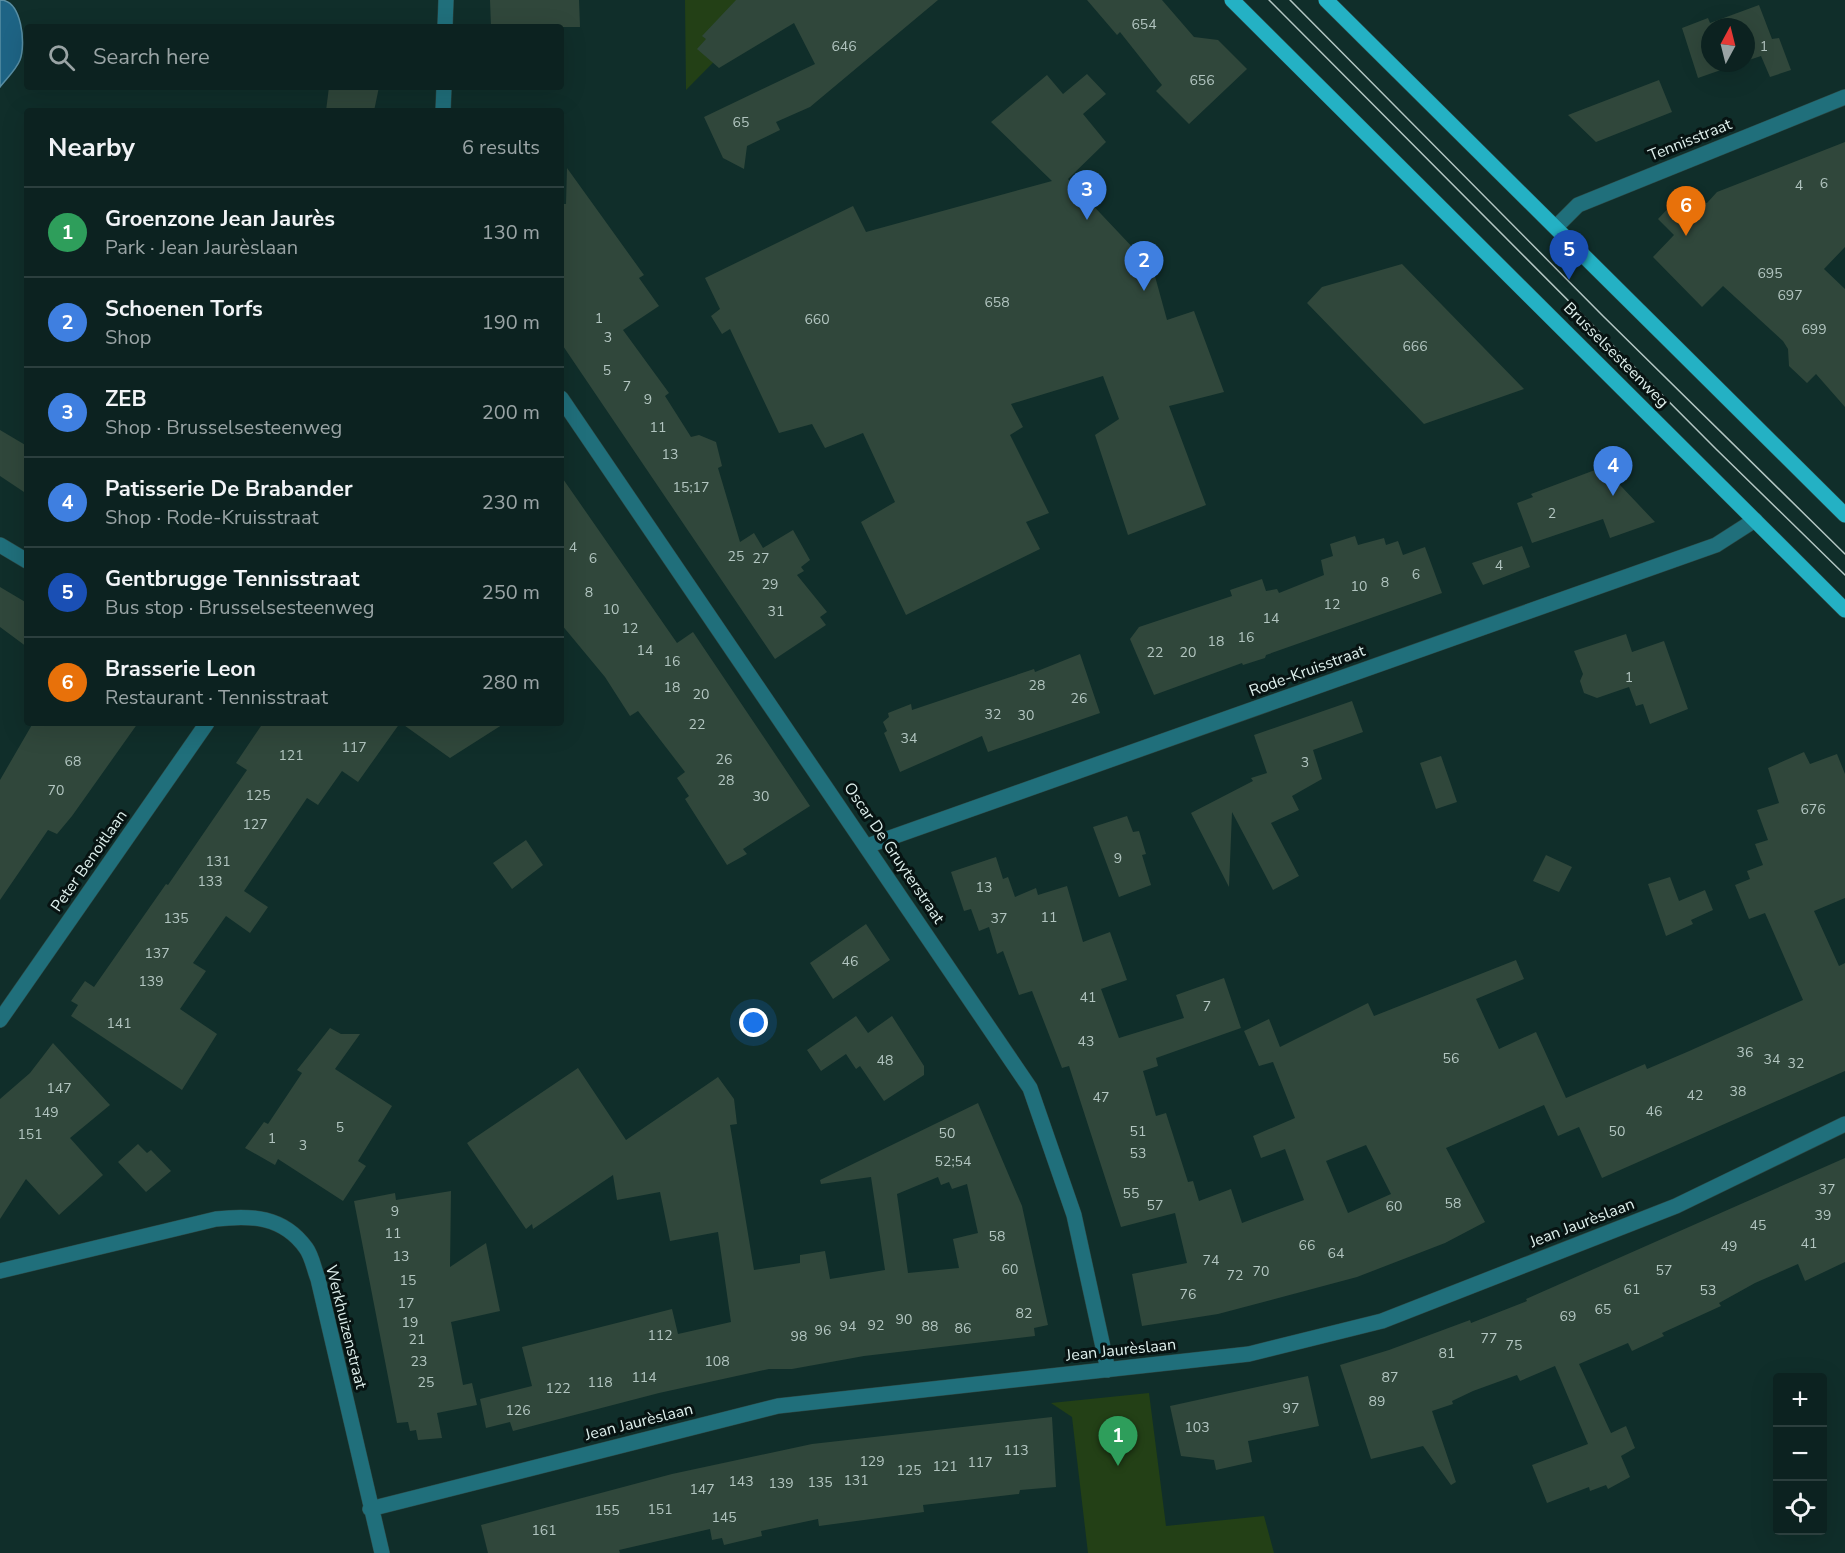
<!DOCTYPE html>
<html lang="en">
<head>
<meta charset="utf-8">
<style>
  :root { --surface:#0c2220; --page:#152a29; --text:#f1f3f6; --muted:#9aa4a5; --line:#2c3f3e; --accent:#f6a247 }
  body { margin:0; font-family:"Nunito Sans",sans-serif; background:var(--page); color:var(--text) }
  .controls { position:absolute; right:18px; bottom:18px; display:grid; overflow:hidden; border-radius:6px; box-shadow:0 6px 24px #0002 }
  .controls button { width:54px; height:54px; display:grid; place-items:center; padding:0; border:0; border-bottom:2px solid var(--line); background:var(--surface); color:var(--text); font:30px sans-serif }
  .compass { position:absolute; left:1701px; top:18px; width:54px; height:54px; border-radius:50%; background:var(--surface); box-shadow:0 6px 24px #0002; rotate:7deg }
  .you { position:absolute; left:754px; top:1023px; width:21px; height:21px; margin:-15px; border:4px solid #fff; border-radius:50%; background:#1a73e8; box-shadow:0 0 0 9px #1a73e833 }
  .badge { display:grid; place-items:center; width:39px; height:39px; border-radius:50%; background:var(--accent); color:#fff; font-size:20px; font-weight:700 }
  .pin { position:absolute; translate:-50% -50px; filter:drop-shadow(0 2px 3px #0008) }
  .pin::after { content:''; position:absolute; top:32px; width:21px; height:18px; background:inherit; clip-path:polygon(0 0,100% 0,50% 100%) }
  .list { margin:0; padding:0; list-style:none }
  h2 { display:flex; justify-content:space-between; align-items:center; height:78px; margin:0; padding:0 24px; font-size:26px }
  h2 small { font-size:20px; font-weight:400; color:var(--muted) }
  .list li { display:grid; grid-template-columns:39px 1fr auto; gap:18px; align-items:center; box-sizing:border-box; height:90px; padding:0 24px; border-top:2px solid var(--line) }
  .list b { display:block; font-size:22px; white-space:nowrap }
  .list p { margin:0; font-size:20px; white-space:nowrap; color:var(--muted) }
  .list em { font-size:20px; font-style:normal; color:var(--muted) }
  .icon { flex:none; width:33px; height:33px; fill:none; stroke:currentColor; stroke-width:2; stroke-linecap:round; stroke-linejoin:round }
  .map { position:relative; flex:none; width:1845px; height:1553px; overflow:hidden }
  .search { position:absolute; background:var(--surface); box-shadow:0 6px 24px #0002; left:24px; top:24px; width:540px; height:66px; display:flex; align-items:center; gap:15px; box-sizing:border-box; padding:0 21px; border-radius:6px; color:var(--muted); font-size:22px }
  .panel { position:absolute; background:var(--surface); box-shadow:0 6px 24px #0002; left:24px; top:108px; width:540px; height:618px; border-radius:6px }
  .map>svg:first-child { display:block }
  .green { fill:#234016 }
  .water { fill:#1e6485; stroke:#588ea4; stroke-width:1.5 }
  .building { fill:#30473b; fill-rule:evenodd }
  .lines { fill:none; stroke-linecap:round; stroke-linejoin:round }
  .street-casing { stroke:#2d4945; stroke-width:16 }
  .primary-casing { stroke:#2d4945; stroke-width:16 }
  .street { stroke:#206f7b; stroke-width:15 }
  .primary { stroke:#24b1c4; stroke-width:15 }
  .tram { stroke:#b3c6c3; stroke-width:1.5 }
  .labels { text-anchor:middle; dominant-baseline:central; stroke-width:6; stroke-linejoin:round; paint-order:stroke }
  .number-label { font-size:14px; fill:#b2c5c0 }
  .street-label { font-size:16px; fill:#deefec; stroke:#071312 }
</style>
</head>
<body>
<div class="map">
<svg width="1845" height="1553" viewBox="0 0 1845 1553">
  <rect width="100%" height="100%" fill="#102e2a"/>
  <path class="green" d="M685 0H775L686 90Z
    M1149 1393 1166 1526 1264 1516 1274 1553H1088L1072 1417 1051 1403Z"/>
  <path class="water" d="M0 0C22 0 26 44 20 60 16 70 6 79 0 87Z"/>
  <path class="building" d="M490 0H579L580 27H491Z
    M736 0H938L810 107 776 122 780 130 747 146 744 169 723 158 704 117 815 64 794 23 719 68 697 49 706 39 702 36Z
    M1087 0H1162L1194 37 1218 40 1247 69 1189 124 1156 91 1162 85 1120 32 1117 35Z
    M1759 5 1772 39 1779 38 1791 70 1770 77 1761 56 1746 61V27H1710V63H1741L1698 78 1682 28 1708 18 1710 23Z
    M1087 74 1106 94 1083 114 1106 142 1068 179 1153 269 1167 320 1194 311 1224 392 1169 406 1206 505 1128 535 1095 435 1119 419 1103 376 1011 404 1023 427 1010 435 1049 513 1026 522 1040 549 906 615 861 522 895 502 863 433 825 448 812 424 779 433 730 329 722 334 711 316 720 309 705 278 853 206 866 232 1052 181 991 122 1047 75 1063 94Z
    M1659 80 1672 112 1596 142 1568 115Z
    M329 87H379L374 111H326Z
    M1845 142V247L1824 269 1845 289V407L1816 374 1807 383 1789 366 1788 349 1783 341 1723 286 1702 307 1653 257 1674 235 1658 219 1672 204 1707 203 1717 192Z
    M567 168 644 275 639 278 659 306 623 330 669 393 665 396 691 437 699 435 716 442 722 466 718 468 740 542 754 533 763 548 793 530 810 560 801 567 804 571 797 575 827 612 820 617 826 625 775 659 561 343V204H566Z
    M1402 264 1524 389 1424 424 1307 303 1322 287Z
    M0 430 27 446V494L0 476Z
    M1603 467 1655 522 1610 538 1603 519 1532 543 1517 503 1533 497 1531 494Z
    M561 476 677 643 693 632 810 806 743 849 747 854 727 865 685 799 689 796 677 778 685 772 638 711 630 716 605 677 561 624Z
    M1355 536 1358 545 1384 538 1386 545 1398 541 1403 555 1425 547 1442 593 1266 655 1265 658 1243 665 1242 663 1154 695 1130 639 1139 627 1232 596 1230 590 1262 579 1266 591 1277 589 1279 593 1324 575 1321 560 1333 556 1330 544Z
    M1522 546 1530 567 1483 585 1472 563Z
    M0 587 27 603V647L0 627Z
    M1626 634 1632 652 1664 641 1688 709 1650 724 1643 704 1636 706 1629 687 1597 698 1584 693 1580 681 1583 674 1574 651Z
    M1080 654 1100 713 988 752 982 736 900 772 884 733 887 731 883 722 889 717 888 713 911 704 912 710 1034 669 1035 672Z
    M1352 701 1363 732 1313 750 1322 779 1292 796 1299 810 1271 823 1299 876 1273 890 1232 812 1229 887 1191 813 1253 781 1251 778 1267 773 1254 735Z
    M33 723H138L72 816 57 834 48 830 0 900V780Z
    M263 723H400L358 782 342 771 318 805 307 798 244 891 268 907 250 933 226 916 193 963 206 971 180 1009 217 1034 182 1090 71 1016 78 1005 71 1001 85 981 94 987 166 884 168 885 247 770 236 763Z
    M401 723H505L450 758Z
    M1804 752 1810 764 1837 754 1845 774V898L1814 911 1839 966 1845 963V1071L1602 1178 1579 1127 1558 1136 1544 1105 1446 1148 1485 1222 1445 1243 1357 1277 1218 1314 1142 1326 1132 1274 1187 1263 1175 1213 1121 1227 1069 1066 1062 1068 1032 991 1019 995 1003 951 997 954 989 927 979 931 971 909 964 911 951 872 996 857 1003 879 1008 877 1015 897 1036 888 1038 895 1067 886 1083 942 1110 932 1127 980 1101 989 1119 1038 1184 1018 1176 995 1224 978 1241 1028 1156 1058 1158 1066 1143 1071 1156 1116 1166 1113 1188 1182 1193 1181 1199 1201 1231 1189 1242 1223 1304 1200 1285 1149 1261 1158 1253 1136 1295 1118 1273 1062 1259 1066 1244 1031 1269 1019 1280 1047 1368 1003 1374 1016 1516 960 1524 979 1476 999 1499 1049 1536 1032 1566 1098 1645 1064 1647 1069 1687 1052 1803 1000 1765 913 1749 919 1735 885 1750 879 1747 871 1763 865 1755 844 1768 840 1757 810 1779 803 1768 768ZM1366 1145 1391 1194 1348 1213 1326 1161Z
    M1441 756 1457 802 1436 809 1420 763Z
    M1127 816 1133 832 1139 831 1146 854 1142 855 1151 885 1119 897 1093 827Z
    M526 840 543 865 512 889 493 863Z
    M1546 855 1572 867 1559 892 1533 881Z
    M1670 877 1679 901 1705 890 1713 910 1691 920 1693 924 1666 936 1648 884Z
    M866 924 890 960 833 999 810 963Z
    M856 1016 868 1033 892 1016 924 1066V1075L884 1101 860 1066 856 1069 846 1054 821 1071 807 1050Z
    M330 1028 341 1034H360L335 1069 392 1106 358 1161 366 1166 343 1201 278 1159 275 1165 245 1148 264 1122 268 1124 302 1073 297 1070Z
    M53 1043 110 1105 70 1138 103 1175 59 1215 26 1179 0 1219V1099L30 1073Z
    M578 1068 626 1140 718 1077 734 1099 737 1124 730 1125 754 1270 800 1263V1255L825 1251 830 1279 885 1270 871 1177 821 1184 820 1180 978 1103 1022 1206 1048 1325 1034 1328 1035 1336 864 1356 792 1369H769L659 1393 513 1431 510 1422 486 1428 480 1399 532 1386 522 1347 672 1309 678 1334 731 1322 718 1232 670 1241 660 1192 617 1200 613 1175 533 1229 532 1224 526 1229 467 1143ZM938 1177 941 1185 949 1182 952 1189 967 1184 978 1233 953 1239 959 1268 908 1273 897 1194Z
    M138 1144 147 1153 151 1150 171 1171 146 1192 118 1162Z
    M1845 1158V1262L1805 1281 1798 1264 1755 1283 1719 1303 1721 1306 1662 1333 1664 1336 1632 1351 1628 1343 1579 1364 1611 1433 1626 1426 1635 1448 1621 1456 1630 1477 1608 1489 1606 1485 1590 1491 1589 1487 1547 1503 1532 1465 1588 1444 1555 1366 1520 1381 1517 1375 1473 1391 1452 1401 1453 1404 1432 1411 1456 1482 1451 1485 1423 1446 1371 1459 1340 1365 1389 1350 1470 1320 1471 1323 1527 1301 1526 1299Z
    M451 1191 450 1267 486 1243 500 1311 451 1322 463 1385 472 1383 477 1405 437 1413 442 1438 418 1440 416 1430 410 1431 408 1422 397 1423 354 1201 395 1193 396 1200Z
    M1308 1376 1319 1426 1248 1441 1252 1462 1216 1470 1214 1460 1181 1456 1170 1406Z
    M1052 1417 1056 1487 1020 1490 1019 1494 923 1505 924 1512 819 1526 818 1519 761 1531 762 1536 724 1545 722 1538 712 1540 710 1529 619 1550 620 1553H488L481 1525 672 1474 812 1444Z"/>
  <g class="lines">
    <defs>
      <path id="street" d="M445 27 446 0
        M443 111 444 87
        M1556 227 1578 205 1845 97
        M561 398 1030 1088 1074 1215 1108 1370
        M0 545 27 561
        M867 846 1716 545 1755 520
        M0 1020 207 723
        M0 1271 216 1219C251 1215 283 1216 306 1248 312 1256 314 1269 318 1279L382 1553
        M370 1509 778 1406 1249 1354 1382 1321 1676 1206 1845 1124"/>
      <path id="primary" d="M1232 0 1845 610
        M1326 0 1845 515"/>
    </defs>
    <use href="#street" class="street-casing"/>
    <use href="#primary" class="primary-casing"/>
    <use href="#street" class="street"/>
    <use href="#primary" class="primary"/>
    <path class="tram" d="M1269 0 1716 449 1845 575
      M1290 0 1603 316 1845 554"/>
  </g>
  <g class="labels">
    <g class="number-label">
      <text x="1144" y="24">654</text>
      <text x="844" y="46">646</text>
      <text x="1764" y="46">1</text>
      <text x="1202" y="80">656</text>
      <text x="741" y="122">65</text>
      <text x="1824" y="183">6</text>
      <text x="1799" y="185">4</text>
      <text x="1770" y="273">695</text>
      <text x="1790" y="295">697</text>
      <text x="997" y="302">658</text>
      <text x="599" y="318">1</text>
      <text x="817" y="319">660</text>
      <text x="1814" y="329">699</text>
      <text x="608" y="337">3</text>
      <text x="1415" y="346">666</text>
      <text x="607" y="370">5</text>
      <text x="627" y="386">7</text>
      <text x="648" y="399">9</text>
      <text x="658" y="427">11</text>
      <text x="670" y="454">13</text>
      <text x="691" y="487">15;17</text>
      <text x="1552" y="513">2</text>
      <text x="573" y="547">4</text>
      <text x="736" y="556">25</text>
      <text x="593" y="558">6</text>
      <text x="761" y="558">27</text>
      <text x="1499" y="565">4</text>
      <text x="1416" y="574">6</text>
      <text x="1385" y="582">8</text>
      <text x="770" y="584">29</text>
      <text x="1359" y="586">10</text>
      <text x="589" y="592">8</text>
      <text x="1332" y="604">12</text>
      <text x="611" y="609">10</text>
      <text x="776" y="611">31</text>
      <text x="1271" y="618">14</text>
      <text x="630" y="628">12</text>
      <text x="1246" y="637">16</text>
      <text x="1216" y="641">18</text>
      <text x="645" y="650">14</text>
      <text x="1155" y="652">22</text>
      <text x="1188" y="652">20</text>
      <text x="672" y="661">16</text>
      <text x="1629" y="677">1</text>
      <text x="1037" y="685">28</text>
      <text x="672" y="687">18</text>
      <text x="701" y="694">20</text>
      <text x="1079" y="698">26</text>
      <text x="993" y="714">32</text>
      <text x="1026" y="715">30</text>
      <text x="697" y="724">22</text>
      <text x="909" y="738">34</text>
      <text x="354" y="747">117</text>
      <text x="291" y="755">121</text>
      <text x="724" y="759">26</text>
      <text x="73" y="761">68</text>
      <text x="1305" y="762">3</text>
      <text x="726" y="780">28</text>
      <text x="56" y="790">70</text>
      <text x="258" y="795">125</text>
      <text x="761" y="796">30</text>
      <text x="1813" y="809">676</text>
      <text x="255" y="824">127</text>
      <text x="1118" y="858">9</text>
      <text x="218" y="861">131</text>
      <text x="210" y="881">133</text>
      <text x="984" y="887">13</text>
      <text x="1049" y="917">11</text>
      <text x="176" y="918">135</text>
      <text x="999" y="918">37</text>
      <text x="157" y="953">137</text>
      <text x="850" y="961">46</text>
      <text x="151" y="981">139</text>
      <text x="1088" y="997">41</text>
      <text x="1207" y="1006">7</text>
      <text x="119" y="1023">141</text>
      <text x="1086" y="1041">43</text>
      <text x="1745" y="1052">36</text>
      <text x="1451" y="1058">56</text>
      <text x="1772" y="1059">34</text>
      <text x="885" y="1060">48</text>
      <text x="1796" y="1063">32</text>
      <text x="59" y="1088">147</text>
      <text x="1738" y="1091">38</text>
      <text x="1695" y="1095">42</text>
      <text x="1101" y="1097">47</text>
      <text x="1654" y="1111">46</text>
      <text x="46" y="1112">149</text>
      <text x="340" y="1127">5</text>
      <text x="1138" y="1131">51</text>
      <text x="1617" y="1131">50</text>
      <text x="947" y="1133">50</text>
      <text x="30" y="1134">151</text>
      <text x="272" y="1138">1</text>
      <text x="303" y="1145">3</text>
      <text x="1138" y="1153">53</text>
      <text x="953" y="1161">52;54</text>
      <text x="1827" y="1189">37</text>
      <text x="1131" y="1193">55</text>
      <text x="1453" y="1203">58</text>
      <text x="1155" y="1205">57</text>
      <text x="1394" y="1206">60</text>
      <text x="395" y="1211">9</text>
      <text x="1823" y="1215">39</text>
      <text x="1758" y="1225">45</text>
      <text x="393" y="1233">11</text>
      <text x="997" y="1236">58</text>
      <text x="1809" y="1243">41</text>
      <text x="1307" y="1245">66</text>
      <text x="1729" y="1246">49</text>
      <text x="1336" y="1253">64</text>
      <text x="401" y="1256">13</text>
      <text x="1211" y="1260">74</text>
      <text x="1010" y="1269">60</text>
      <text x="1664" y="1270">57</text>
      <text x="1261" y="1271">70</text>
      <text x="1235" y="1275">72</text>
      <text x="408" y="1280">15</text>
      <text x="1632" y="1289">61</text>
      <text x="1708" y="1290">53</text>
      <text x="1188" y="1294">76</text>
      <text x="406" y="1303">17</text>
      <text x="1603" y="1309">65</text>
      <text x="1024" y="1313">82</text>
      <text x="1568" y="1316">69</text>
      <text x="904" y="1319">90</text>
      <text x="410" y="1322">19</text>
      <text x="876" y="1325">92</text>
      <text x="848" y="1326">94</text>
      <text x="930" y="1326">88</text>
      <text x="963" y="1328">86</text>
      <text x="823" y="1330">96</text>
      <text x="660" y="1335">112</text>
      <text x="799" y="1336">98</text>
      <text x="1489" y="1338">77</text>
      <text x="417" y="1339">21</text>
      <text x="1514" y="1345">75</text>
      <text x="1447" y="1353">81</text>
      <text x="419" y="1361">23</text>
      <text x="717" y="1361">108</text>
      <text x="644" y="1377">114</text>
      <text x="1390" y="1377">87</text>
      <text x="426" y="1382">25</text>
      <text x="600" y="1382">118</text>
      <text x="558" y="1388">122</text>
      <text x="1377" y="1401">89</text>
      <text x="1291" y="1408">97</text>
      <text x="518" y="1410">126</text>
      <text x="1197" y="1427">103</text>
      <text x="1016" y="1450">113</text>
      <text x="872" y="1461">129</text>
      <text x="980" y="1462">117</text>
      <text x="945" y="1466">121</text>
      <text x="909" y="1470">125</text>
      <text x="856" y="1480">131</text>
      <text x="741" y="1481">143</text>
      <text x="820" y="1482">135</text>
      <text x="781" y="1483">139</text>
      <text x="702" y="1489">147</text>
      <text x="660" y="1509">151</text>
      <text x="607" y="1510">155</text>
      <text x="724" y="1517">145</text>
      <text x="544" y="1530">161</text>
    </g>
    <g class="street-label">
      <text transform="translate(1690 140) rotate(-22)">Tennisstraat</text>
      <text transform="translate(1616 355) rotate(45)">Brusselsesteenweg</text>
      <text transform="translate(1307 671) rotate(-20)">Rode-Kruisstraat</text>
      <text transform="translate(894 853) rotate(56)">Oscar De Gruyterstraat</text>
      <text transform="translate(89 861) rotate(-55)">Peter Benoitlaan</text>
      <text transform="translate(1582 1223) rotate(-21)">Jean Jaurèslaan</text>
      <text transform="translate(346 1327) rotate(76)">Werkhuizenstraat</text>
      <text transform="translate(1121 1350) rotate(-6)">Jean Jaurèslaan</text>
      <text transform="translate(639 1422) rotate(-14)">Jean Jaurèslaan</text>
    </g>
  </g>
</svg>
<div class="controls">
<button>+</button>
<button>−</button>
<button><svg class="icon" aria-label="locate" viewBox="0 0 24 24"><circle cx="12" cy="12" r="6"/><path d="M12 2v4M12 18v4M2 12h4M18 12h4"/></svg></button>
</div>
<svg class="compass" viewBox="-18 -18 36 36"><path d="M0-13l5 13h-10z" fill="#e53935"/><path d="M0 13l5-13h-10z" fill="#9aa4a5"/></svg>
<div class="you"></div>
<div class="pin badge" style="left:1118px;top:1466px;background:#2e9e5b">1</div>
<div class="pin badge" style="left:1144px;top:291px;background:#3f7fe0">2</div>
<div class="pin badge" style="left:1087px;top:220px;background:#3f7fe0">3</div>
<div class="pin badge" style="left:1613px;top:496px;background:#3f7fe0">4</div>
<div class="pin badge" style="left:1569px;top:280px;background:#1a4fb4">5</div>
<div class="pin badge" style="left:1686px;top:236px;background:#e8710a">6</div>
<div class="search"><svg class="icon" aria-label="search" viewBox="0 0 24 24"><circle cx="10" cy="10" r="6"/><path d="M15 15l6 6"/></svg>Search here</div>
<section class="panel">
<h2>Nearby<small>6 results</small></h2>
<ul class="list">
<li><span class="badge" style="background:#2e9e5b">1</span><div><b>Groenzone Jean Jaurès</b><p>Park · Jean Jaurèslaan</p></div><em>130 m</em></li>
<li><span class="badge" style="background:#3f7fe0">2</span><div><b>Schoenen Torfs</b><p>Shop</p></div><em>190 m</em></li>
<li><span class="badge" style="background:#3f7fe0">3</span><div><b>ZEB</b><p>Shop · Brusselsesteenweg</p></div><em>200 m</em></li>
<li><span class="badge" style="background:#3f7fe0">4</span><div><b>Patisserie De Brabander</b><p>Shop · Rode-Kruisstraat</p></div><em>230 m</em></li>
<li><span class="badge" style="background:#1a4fb4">5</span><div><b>Gentbrugge Tennisstraat</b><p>Bus stop · Brusselsesteenweg</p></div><em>250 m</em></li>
<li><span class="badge" style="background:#e8710a">6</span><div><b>Brasserie Leon</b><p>Restaurant · Tennisstraat</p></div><em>280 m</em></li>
</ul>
</section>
</div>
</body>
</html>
